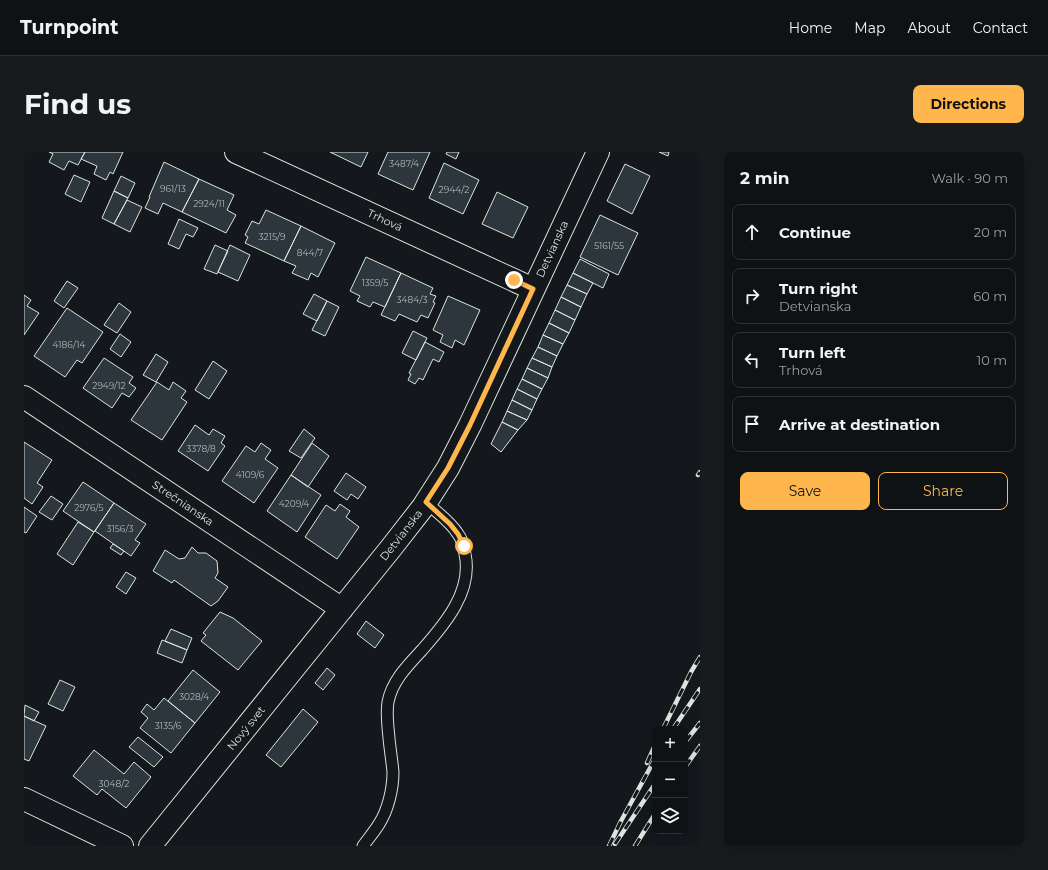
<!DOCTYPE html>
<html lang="en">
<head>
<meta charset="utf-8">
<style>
  :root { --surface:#0f1215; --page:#181b1e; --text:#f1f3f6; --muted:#9b9ea0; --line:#2f3234; --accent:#ffb74d }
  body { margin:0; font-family:Montserrat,sans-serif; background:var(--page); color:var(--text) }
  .controls { position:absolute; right:12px; bottom:12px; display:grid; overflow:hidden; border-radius:8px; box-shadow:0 2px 10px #0003 }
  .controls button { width:36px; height:36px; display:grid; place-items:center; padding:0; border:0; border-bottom:1px solid var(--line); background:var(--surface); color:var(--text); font:20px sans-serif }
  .stop { position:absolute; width:12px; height:12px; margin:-9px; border:3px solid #ffb74d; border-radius:50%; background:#fff }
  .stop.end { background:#ffb74d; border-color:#fff; box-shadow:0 1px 4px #0008 }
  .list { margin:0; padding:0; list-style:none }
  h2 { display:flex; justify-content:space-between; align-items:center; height:52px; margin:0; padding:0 16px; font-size:17px }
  h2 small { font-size:13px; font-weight:400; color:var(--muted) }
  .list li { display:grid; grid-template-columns:26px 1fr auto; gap:12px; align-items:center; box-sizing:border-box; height:56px; margin:0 8px 8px; padding:0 8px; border:1px solid var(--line); border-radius:8px }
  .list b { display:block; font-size:15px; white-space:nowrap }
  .list p { margin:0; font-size:13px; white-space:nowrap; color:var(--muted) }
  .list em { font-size:13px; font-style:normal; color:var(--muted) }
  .actions { display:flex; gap:8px; padding:12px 16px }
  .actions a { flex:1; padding:9px 0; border:1px solid var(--accent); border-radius:8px; text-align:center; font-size:14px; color:var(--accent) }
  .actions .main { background:var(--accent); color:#111 }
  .icon { flex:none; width:22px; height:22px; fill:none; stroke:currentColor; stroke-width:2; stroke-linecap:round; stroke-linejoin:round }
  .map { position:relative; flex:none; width:676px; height:694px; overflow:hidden; border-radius:8px }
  header { display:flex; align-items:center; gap:24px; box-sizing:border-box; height:56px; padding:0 20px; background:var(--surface); border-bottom:1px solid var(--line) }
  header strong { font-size:19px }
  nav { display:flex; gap:22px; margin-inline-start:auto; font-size:14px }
  .intro { display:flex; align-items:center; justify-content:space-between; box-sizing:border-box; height:96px; padding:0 24px }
  h1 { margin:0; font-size:28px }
  .button { padding:10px 18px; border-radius:8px; background:var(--accent); color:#111; font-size:14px; font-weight:700 }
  main { display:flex; gap:24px; padding:0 24px }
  aside { flex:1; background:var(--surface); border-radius:8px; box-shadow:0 2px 10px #0003 }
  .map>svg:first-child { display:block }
  .building { fill:#2c363c; stroke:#d8e6dc }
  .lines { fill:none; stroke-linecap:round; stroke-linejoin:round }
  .lane-casing { stroke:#d8e6dc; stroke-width:13 }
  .street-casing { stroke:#d8e6dc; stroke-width:24 }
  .lane { stroke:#14181c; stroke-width:11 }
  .street { stroke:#14181c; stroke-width:22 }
  .rail-casing { stroke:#d8e6dc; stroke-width:4.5 }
  .rail { stroke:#14181c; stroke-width:3; stroke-dasharray:9; stroke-linecap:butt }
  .route { stroke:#ffb74d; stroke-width:5 }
  .labels { text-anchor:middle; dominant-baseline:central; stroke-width:3; stroke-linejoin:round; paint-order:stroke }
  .number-label { font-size:9px; fill:#adbab4 }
  .street-label { font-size:11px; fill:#d8e6dc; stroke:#14181c }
</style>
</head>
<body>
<header>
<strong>Turnpoint</strong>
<nav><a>Home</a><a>Map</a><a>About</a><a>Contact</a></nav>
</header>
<div class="intro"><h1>Find us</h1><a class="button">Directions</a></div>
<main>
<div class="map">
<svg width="676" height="694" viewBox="0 0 676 694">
  <rect width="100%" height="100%" fill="#14181c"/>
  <path class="building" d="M25 0H61L54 13 45 9 40 18 25 10 29 2Z
    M61 0H99L89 22 86 20 82 28 70 22 73 14 57 7Z
    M306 0H344L337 15Z
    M364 0H406L389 38 354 22Z
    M423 0H435L432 7 422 2Z
    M635 0H645L644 4Z
    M140 10 175 27 158 60 139 51 134 62 121 56 126 45H125Z
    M420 11 455 28 439 62 405 46Z
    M601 12 626 24 608 62 583 49Z
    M50 23 66 30 57 50 41 42Z
    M97 24 111 31 104 46 90 39Z
    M175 27 210 43 203 58 212 63 202 81 158 60Z
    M90 39 104 46 90 72 78 66Z
    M473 40 504 55 489 86 458 72Z
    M103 48 118 55 106 80 90 72Z
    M242 58 277 74 260 109 221 91 224 85 221 83 228 69 235 72Z
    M576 63 614 81 594 123 556 105Z
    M155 67 174 76 169 85 162 82 155 97 144 92Z
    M277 74 311 91 294 125 287 121 284 128 268 121 272 114 260 109Z
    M191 93 204 99 193 122 180 117Z
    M206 93 226 103 214 129 194 120Z
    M342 105 377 121 361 155 349 150 346 155 333 149 336 144 326 139Z
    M556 107 585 122 579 136 549 121Z
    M377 121 409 136 406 142 412 144 409 150 411 151 404 166 397 163 393 170 375 162 371 169 357 163Z
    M549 121 569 131 563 142 543 133Z
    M43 129 54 136 40 156 30 149Z
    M543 133 563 142 557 155 537 145Z
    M290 142 303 149 293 169 279 162Z
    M0 143 7 148 3 154 15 161 0 183Z
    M424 144 456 158 440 193 431 188 428 196 416 190 419 183 409 178Z
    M537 145 557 155 551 168 531 158Z
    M303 149 315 155 301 184 288 178Z
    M95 151 107 160 93 181 80 173Z
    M43 156 79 180 58 211 53 208 41 225 10 204Z
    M531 158 551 168 545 181 525 171Z
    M525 171 545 181 539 192 519 183Z
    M389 179 403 186 392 208 378 201Z
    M96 182 107 190 97 205 86 197Z
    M519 183 539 192 533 204 514 195Z
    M401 190 420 200 415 210 409 207 399 228 395 226 391 232 384 228 387 222 385 221Z
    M514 195 533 204 528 215 508 206Z
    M132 202 144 210 132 230 119 223Z
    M80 206 109 225 105 231 112 236 105 245 98 241 88 256 59 236Z
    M508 206 528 215 524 226 503 216Z
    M189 209 203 219 185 247 171 238Z
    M503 216 524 226 518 237 498 227Z
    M498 227 518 237 513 247 493 237Z
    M133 230 145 238 149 230 162 239 157 246 163 250 138 288 107 268Z
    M493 237 513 247 508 258 488 248Z
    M488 248 508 258 503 268 483 259Z
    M483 259 503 268 494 278 478 270Z
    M478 270 494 278 477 300 467 292Z
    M171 273 185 283 189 277 201 284 197 291 201 294 184 319 154 299Z
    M280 277 291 286 277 306 265 299Z
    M0 290 28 308 13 331 19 335 8 352 0 346Z
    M237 291 247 298 241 307 254 316 230 351 198 329 222 294 231 300Z
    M288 291 305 304 284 335 267 323Z
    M322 321 342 335 334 347 327 342 323 348 310 339Z
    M267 323 297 343 273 380 243 359Z
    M59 330 90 351 70 380 39 359Z
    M27 344 39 352 28 368 15 360Z
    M90 351 122 372 111 388 116 391 107 404 71 379Z
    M316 352 326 359 322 365 335 375 313 407 281 385 302 353 311 359Z
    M0 355 13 364 2 381 0 380Z
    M54 370 70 380 49 413 33 402Z
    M89 392 100 399 97 403 86 396Z
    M168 395 174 401H182L193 409 194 421 191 426 204 435 194 449 187 454 150 428 148 431 129 419 141 398 155 407 161 406Z
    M102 420 112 426 102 442 92 435Z
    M196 460 209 466 238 489 214 518 177 489 182 483 179 481Z
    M342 469 360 483 351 496 333 482Z
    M147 477 168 486 163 498 141 489Z
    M138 488 163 498 158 511 133 501Z
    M303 516 311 523 299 538 291 531Z
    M169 518 196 540 171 571 144 549Z
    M36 528 51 535 39 559 24 552Z
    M140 546 171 571 147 601 116 576 124 566 117 560 123 552 130 558Z
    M1 553 15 560 10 569 0 564Z
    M279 557 294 570 257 615 242 603Z
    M0 564 22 574 5 609 0 607Z
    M114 585 139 605 130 615 105 595Z
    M70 598 100 622 110 610 127 625 102 656 78 637 73 643 49 624Z"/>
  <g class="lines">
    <defs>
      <path id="lane" d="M339 694C344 687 350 680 355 672 364 658 369 637 369 620 368 609 366 597 365 586 364 575 362 562 364 550 368 529 384 513 398 498 421 472 449 439 441 402 440 395 438 387 434 382 426 369 412 360 402 350"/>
      <path id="street" d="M212 0 509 137
        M0 245 318 457
        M0 647 98 694
        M126 694 367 396 399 355 424 316 446 273 574 0"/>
    </defs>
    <use href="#lane" class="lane-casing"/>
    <use href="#street" class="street-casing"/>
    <use href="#lane" class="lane"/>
    <use href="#street" class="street"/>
    <defs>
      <path id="rail" d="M674 323 676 320
        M639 577 667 520 676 505
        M649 577 676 537
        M661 590 676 571
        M623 611 631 593
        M661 615 676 594
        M591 692 631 632
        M585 694 597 669 631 607
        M611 694 631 662"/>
    </defs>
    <use href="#rail" class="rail-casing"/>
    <use href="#rail" class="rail"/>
  </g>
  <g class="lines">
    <path class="route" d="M440 394 434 382 426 372 402 350 424 316 446 273 509 137 490 128"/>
  </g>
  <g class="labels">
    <g class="number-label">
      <text x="380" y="11">3487/4</text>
      <text x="149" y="36">961/13</text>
      <text x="430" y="37">2944/2</text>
      <text x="185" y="51">2924/11</text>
      <text x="248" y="84">3215/9</text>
      <text x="585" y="93">5161/55</text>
      <text x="286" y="100">844/7</text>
      <text x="351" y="130">1359/5</text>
      <text x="388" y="147">3484/3</text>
      <text x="45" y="192">4186/14</text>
      <text x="85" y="233">2949/12</text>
      <text x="177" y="296">3378/8</text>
      <text x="226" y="322">4109/6</text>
      <text x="270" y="351">4209/4</text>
      <text x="65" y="355">2976/5</text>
      <text x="96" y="376">3156/3</text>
      <text x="170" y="544">3028/4</text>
      <text x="144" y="573">3135/6</text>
      <text x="90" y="631">3048/2</text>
    </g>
    <g class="street-label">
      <text transform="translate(361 68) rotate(25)">Trhová</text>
      <text transform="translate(528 97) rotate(-65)">Detvianska</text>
      <text transform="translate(159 351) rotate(34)">Strečnianska</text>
      <text transform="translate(377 383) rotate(-52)">Detvianska</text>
      <text transform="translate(222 576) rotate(-51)">Nový svet</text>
    </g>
  </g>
</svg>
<div class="controls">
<button>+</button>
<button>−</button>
<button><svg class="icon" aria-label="layers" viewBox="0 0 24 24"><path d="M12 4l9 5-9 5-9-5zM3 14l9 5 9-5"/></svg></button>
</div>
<div class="stop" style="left:440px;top:394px"></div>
<div class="stop end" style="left:490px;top:128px"></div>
</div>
<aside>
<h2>2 min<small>Walk · 90 m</small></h2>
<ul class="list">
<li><svg class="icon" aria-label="ahead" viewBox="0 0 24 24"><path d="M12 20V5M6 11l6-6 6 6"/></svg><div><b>Continue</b></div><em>20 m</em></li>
<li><svg class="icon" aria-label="right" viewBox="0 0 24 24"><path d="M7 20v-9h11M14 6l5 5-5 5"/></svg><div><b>Turn right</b><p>Detvianska</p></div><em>60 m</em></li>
<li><svg class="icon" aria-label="left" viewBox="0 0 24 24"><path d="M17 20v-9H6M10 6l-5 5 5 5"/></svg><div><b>Turn left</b><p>Trhová</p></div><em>10 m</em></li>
<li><svg class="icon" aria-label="arrive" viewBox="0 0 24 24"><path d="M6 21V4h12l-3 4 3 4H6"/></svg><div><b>Arrive at destination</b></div></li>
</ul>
<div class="actions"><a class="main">Save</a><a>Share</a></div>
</aside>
</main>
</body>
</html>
